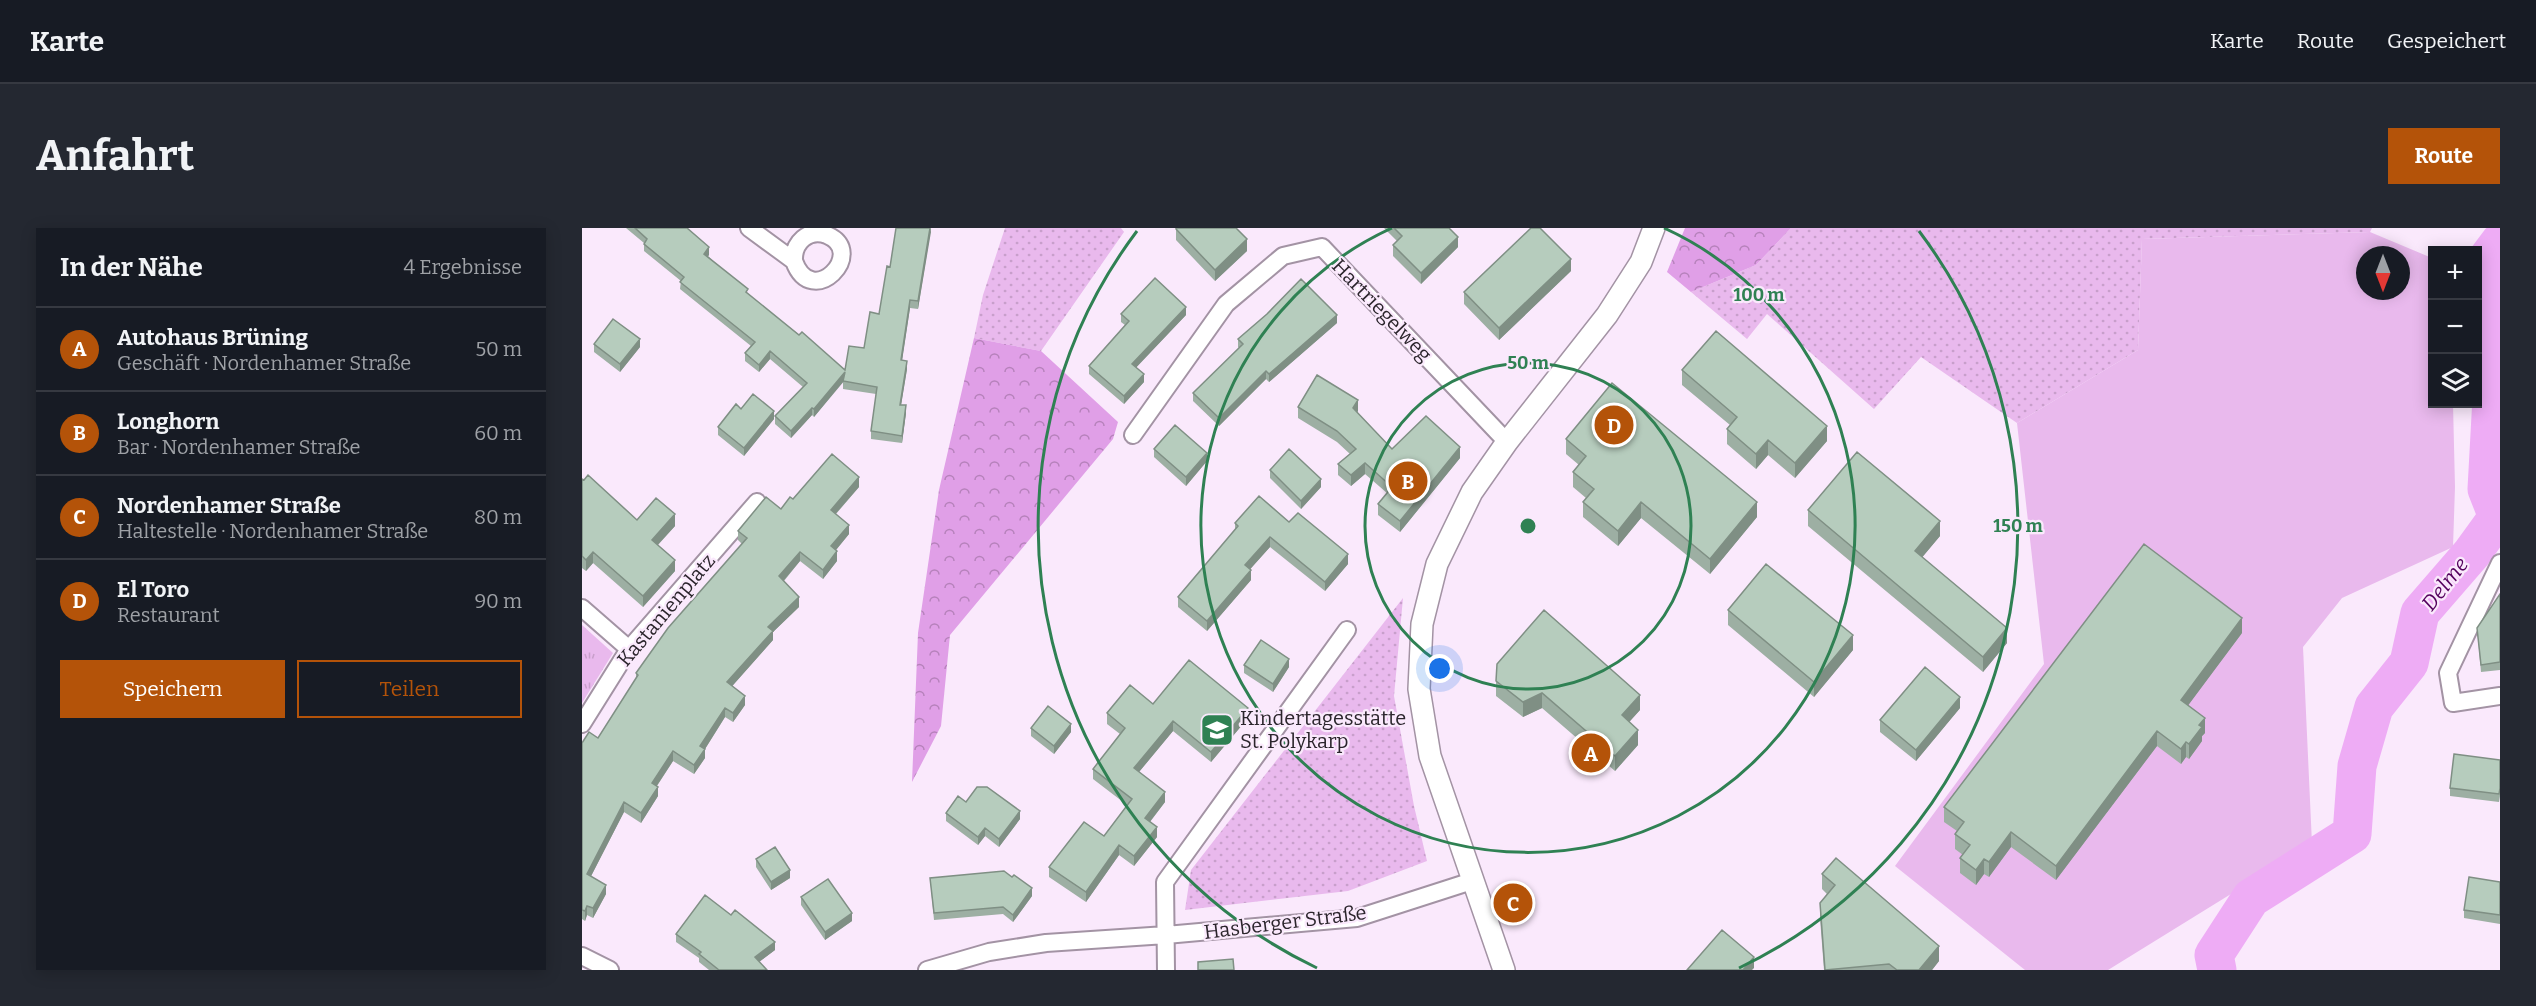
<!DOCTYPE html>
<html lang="de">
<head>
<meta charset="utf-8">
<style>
  :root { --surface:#171b24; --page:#242831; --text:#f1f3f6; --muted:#9ea1a6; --line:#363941; --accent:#b45309 }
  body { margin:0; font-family:Bitter,serif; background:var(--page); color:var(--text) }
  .controls { position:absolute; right:18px; top:18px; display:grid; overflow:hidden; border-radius:0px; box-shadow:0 3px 15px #0003 }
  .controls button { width:54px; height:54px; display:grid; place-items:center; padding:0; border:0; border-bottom:2px solid var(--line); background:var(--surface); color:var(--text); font:30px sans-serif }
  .compass { position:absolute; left:1774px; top:18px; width:54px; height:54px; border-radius:50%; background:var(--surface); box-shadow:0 3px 15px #0003; rotate:180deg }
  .you { position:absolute; left:858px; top:441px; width:21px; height:21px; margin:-15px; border:4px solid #fff; border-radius:50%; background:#1a73e8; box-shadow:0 0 0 9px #1a73e833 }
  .badge { display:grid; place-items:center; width:39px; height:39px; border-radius:50%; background:var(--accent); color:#fff; font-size:20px; font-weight:700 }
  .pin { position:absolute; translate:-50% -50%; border:3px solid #fff; box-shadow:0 2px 6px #0006 }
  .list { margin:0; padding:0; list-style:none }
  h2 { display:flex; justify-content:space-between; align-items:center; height:78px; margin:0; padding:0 24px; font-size:26px }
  h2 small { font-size:20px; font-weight:400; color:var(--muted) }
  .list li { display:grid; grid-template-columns:39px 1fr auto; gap:18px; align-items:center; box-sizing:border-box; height:84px; padding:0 24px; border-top:2px solid var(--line) }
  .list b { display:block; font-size:22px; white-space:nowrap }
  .list p { margin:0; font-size:20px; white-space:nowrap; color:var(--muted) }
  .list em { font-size:20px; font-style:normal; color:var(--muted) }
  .actions { display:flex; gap:12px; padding:18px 24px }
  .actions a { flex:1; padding:14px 0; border:2px solid var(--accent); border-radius:0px; text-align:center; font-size:21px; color:var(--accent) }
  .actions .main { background:var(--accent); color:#fff }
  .icon { flex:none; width:33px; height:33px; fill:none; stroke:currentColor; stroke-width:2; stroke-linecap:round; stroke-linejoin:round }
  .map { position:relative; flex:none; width:1918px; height:742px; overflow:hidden; border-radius:0px }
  header { display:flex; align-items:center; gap:36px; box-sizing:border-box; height:84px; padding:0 30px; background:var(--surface); border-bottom:2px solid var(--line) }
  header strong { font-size:28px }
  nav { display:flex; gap:33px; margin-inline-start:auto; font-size:21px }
  .intro { display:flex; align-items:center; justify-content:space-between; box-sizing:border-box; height:144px; padding:0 36px }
  h1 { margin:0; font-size:42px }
  .button { padding:15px 27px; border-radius:0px; background:var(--accent); color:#fff; font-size:21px; font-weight:700 }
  main { display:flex; gap:36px; padding:0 36px }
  aside { flex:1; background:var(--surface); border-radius:0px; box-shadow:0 3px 15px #0003 }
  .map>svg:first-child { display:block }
  .grass { fill:url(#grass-dots) }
  .forest { fill:url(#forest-crowns) }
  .park { fill:url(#park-tufts) }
  .pitch { fill:#e9b9ed; fill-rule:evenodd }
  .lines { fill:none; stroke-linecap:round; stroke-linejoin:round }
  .river { stroke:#eeacf5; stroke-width:39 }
  .minor-casing { stroke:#a393a4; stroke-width:20 }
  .tertiary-casing { stroke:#a393a4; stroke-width:24 }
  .minor { stroke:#fff; stroke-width:16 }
  .tertiary { stroke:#fff; stroke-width:21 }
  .wall { fill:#9dafa3 }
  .shaded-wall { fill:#7f8f84 }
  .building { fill:#b6ccbd; stroke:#7f8f84; stroke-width:1.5 }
  .ring { fill:none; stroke:#2f8153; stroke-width:3 }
  .labels { text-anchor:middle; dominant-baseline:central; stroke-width:4.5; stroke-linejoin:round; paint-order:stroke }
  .street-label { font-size:20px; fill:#2b252c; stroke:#fae9fc }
  .poi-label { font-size:20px; fill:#2b252c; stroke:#fae9fc; text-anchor:start }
  .water-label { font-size:21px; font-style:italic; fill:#54005d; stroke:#fae9fc }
  .centre { fill:#2f8153; stroke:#fae9fc; stroke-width:3 }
  .ring-label { font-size:18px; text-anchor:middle; font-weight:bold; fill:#2f8153; stroke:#fae9fc; stroke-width:4.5; stroke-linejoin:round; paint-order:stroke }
</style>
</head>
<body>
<header>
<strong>Karte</strong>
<nav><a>Karte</a><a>Route</a><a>Gespeichert</a></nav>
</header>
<div class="intro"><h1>Anfahrt</h1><a class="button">Route</a></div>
<main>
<aside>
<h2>In der Nähe<small>4 Ergebnisse</small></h2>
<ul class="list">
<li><span class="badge">A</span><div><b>Autohaus Brüning</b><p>Geschäft · Nordenhamer Straße</p></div><em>50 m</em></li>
<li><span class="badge">B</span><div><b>Longhorn</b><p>Bar · Nordenhamer Straße</p></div><em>60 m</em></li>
<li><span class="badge">C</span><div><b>Nordenhamer Straße</b><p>Haltestelle · Nordenhamer Straße</p></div><em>80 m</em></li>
<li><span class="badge">D</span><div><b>El Toro</b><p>Restaurant</p></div><em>90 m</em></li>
</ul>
<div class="actions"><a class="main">Speichern</a><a>Teilen</a></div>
</aside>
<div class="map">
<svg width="1918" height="742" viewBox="0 0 1918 742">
  <defs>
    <pattern id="grass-dots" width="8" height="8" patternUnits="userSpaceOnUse" patternTransform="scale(1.5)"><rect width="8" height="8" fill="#e9b9ed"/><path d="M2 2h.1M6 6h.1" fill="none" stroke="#c89fcb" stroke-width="1.8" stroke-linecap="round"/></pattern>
    <pattern id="forest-crowns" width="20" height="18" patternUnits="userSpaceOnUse" patternTransform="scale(1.5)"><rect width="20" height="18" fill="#e09fe7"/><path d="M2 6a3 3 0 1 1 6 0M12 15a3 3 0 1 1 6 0" fill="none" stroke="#b681bb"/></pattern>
    <pattern id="park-tufts" width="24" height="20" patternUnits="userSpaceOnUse" patternTransform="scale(1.5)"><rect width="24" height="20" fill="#e9b9ed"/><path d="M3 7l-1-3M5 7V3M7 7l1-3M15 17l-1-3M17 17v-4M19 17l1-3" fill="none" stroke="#c89fcb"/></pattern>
  </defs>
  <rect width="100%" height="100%" fill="#fae9fc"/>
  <path class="grass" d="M423 0H539L542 4 459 123 392 110 401 67Z
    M1209 0H1790L1788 4 1560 11 1556 122 1435 195 1339 129 1292 181 1185 86 1165 111 1109 64 1174 37Z
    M821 370 812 468 832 578 845 633 766 663 603 682 609 642Z"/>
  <path class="forest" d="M1103 0H1209L1174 37 1109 64 1085 44Z
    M392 110 459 123 536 194 531 211 368 407 359 498 330 554 336 405 357 262Z"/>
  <path class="park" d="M0 397 31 425 0 475Z"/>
  <path class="pitch" d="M1788 4 1850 30V176H1871L1873 259 1871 319 1760 370 1721 419 1730 616 1526 742H1443L1313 638 1462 436 1435 195 1556 122 1560 11ZM1783 27H1819V63H1783Z"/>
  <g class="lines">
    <path class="river" d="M1635 742 1632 727 1669 670 1770 606 1775 538 1792 479 1827 435 1838 385 1890 325 1916 289 1905 261 1912 133 1903 34 1918 14"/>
    <defs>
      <path id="minor" d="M167 0 212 33C230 83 286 24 245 7 226 0 211 15 212 33
        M551 207 644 76 701 28 740 19 925 214
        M1918 335 1866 445 1871 475 1918 468
        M0 380 47 421
        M0 496 47 421 175 274
        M0 728 28 742
        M345 742 407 724 464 715 584 707 775 690 890 653
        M584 742 583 654 765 402"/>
      <path id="tertiary" d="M922 742 848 528 837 461 840 396 855 336 890 264 925 214 1025 87 1059 34 1072 0"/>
    </defs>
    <use href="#minor" class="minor-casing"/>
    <use href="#tertiary" class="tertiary-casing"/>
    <use href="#minor" class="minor"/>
    <use href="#tertiary" class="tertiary"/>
  </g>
  <path class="wall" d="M44 0H105L127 27 126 28 166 67 263 142 282 120 297 86 308 39 349 0 336 81 328 80 320 132 325 141 319 177 324 185 320 215 289 211V203L294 166 261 161V153L232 189 230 187 209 210 193 196V188L221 159 188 131 177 144 163 133V125L169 118 98 61 99 53 62 23V15Z
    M802 0H867L876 19 839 56 811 28V17L815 13Z
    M594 1 665 23 633 53 594 12Z
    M989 43 917 112 882 76V64Z
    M539 86 604 87 554 139 562 154 542 176 507 146V138L543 97 539 94Z
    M755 95 687 154 684 151 637 198 611 173V165L657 120 656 119V111Z
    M12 116 58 119 38 144 12 124Z
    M1100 142 1245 213 1213 250 1186 227 1174 241 1145 216V201L1148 197 1100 157Z
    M716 179 776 183 775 184 810 221 878 230 818 304 796 287V276L805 265 783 246 769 258 756 247V236L768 226 755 214 716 190Z
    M159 181 192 191 162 228 136 207V199Z
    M984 211 1175 289 1128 346 1059 290 1036 318 1001 289V274L1004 270 991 259V244L997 237 984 226Z
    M572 221 625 233 604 258 572 229Z
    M688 242 739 259 719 281 688 250Z
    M0 251 55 292 93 298 76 317 93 343 61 379 11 335 4 343 0 340Z
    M277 259 254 286 267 306 254 322 255 333 241 351 218 333 202 353 217 379 191 404V412L150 458 163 477 151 494 143 489 123 521V530L112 546 91 533 75 558 76 568 59 595 42 584 9 648 24 666 11 690 5 687 3 693 0 691V515L16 510 54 451V445L160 316 156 312V303L199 281 211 271Z
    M1226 282 1358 308 1340 329 1425 415 1401 444 1226 298Z
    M707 294 766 336 743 363 688 319 668 341 669 352 625 403 596 379V369L653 302V295Z
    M1918 366V442L1899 444 1895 400Z
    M1146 382 1271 422 1232 469 1146 397Z
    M1660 405 1606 477 1623 505 1620 508V513L1607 531 1604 529 1599 536 1575 518 1474 652 1429 619 1407 649 1402 646 1394 657 1378 645V630L1381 627 1373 621V606L1375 603 1362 594V579Z
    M662 437 707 439 691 464 662 445Z
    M914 453 1058 482 1047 494 1056 517 1033 543 960 480 941 489 914 468Z
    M571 476 666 490 629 534 591 503 557 544 583 574 568 594 575 609 552 638 537 627 504 674 467 649V639L522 608 545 577 511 551V541L538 506 525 496V485Z
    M1378 480 1334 533 1298 504V492Z
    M449 500 489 504 472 526 449 508Z
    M1918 532V568L1917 574 1868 568V560Z
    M364 585 438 591 417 619 403 608 396 617 364 593Z
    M174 631 208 650 189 662 174 639Z
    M1240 646 1357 733 1350 742H1242L1238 690V675L1245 666 1240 661Z
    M348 650 450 668 431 694 421 686 352 692Z
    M1918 654V696L1882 690V682Z
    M219 669 270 693 243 712 219 677Z
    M94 706 193 722 177 734 185 742H127L117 734V730L94 714Z"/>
  <path class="shaded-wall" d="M348 0 349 4 336 81V73Z
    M876 9V19L839 56V45Z
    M665 11V23L633 53V42Z
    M127 19V27L122 33V26Z
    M989 31V43L917 112V100Z
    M328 72V80L319 140V132Z
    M604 79V87L550 144V136Z
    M755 87V95L687 154V146Z
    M58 111V119L38 144V136Z
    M188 123V131L177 144V137Z
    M325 133V141L318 184V177Z
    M684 143V151L637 198V190Z
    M263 144V152L232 189V181Z
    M562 146V154L542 176V168Z
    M776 172V183L771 191V180Z
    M324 177V185L320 215V208Z
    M230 180V187L209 210V203Z
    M192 183V191L162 228V220Z
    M1245 198V213L1213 250V235Z
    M1186 212V227L1174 241V226Z
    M878 219V230L818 304V293Z
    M625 225V233L604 258V249Z
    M783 235V246L769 258V247Z
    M277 249V259L249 291V282Z
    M739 251V259L719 281V273Z
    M1059 274V290L1036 318V303Z
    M1175 274V289L1128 346V331Z
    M93 286V298L70 323V312Z
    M1358 293V308L1333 338V323Z
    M267 297V306L249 328V318Z
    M688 309V319L663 347V337Z
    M255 323V333L241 351V342Z
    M11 324V335L4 343V332Z
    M218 324V333L197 358V348Z
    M766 326V336L743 363V354Z
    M93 332V343L61 379V368Z
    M669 342V352L625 403V393Z
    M217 369V379L191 404V412L145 464V454L186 399Z
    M1660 390V405L1599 487V472Z
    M1425 400V415L1401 444V429Z
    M1271 407V422L1232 469V454Z
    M707 431V439L691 464V456Z
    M960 465V480L941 489V474Z
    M1058 467V482L1040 502V487Z
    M163 468V477L151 494V485Z
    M1378 469V480L1334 533V522Z
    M143 480V489L123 521V530L112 546V537L118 518Z
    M666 480V490L629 534V524Z
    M1623 490V505L1620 508V513L1607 531V516L1617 497Z
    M591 493V503L552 550V540Z
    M489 496V504L472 526V518Z
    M1056 502V517L1033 543V528Z
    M1575 503V518L1474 652V638Z
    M1604 514V529L1599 536V521Z
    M91 523V533L70 565V555Z
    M76 559V568L59 595V585Z
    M583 564V574L563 600V590Z
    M42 574V584L5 656V646Z
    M438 583V591L417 619V611Z
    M575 599V609L552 638V628Z
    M403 600V608L396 617V609Z
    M1429 604V619L1407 649V634Z
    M537 617V627L504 674V664Z
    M1402 631V646L1394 657V642Z
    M208 642V650L189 662V654Z
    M24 657V666L11 690V680Z
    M450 660V668L431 694V687Z
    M5 678V687L3 693V683Z
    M270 685V693L243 712V704Z
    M193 714V722L173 737V729Z
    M1357 718V733L1350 742H1337Z
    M1172 729V740L1170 742H1161Z"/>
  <path class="building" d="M53 0H105L127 19 122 26 166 61 164 64 217 107 220 104 263 142 267 118 282 120 288 84 297 86 305 38 308 39 314 0H348L336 73 328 72 319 132 325 133 318 177H324L320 208 289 203 295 159 261 153 263 144 232 181 230 180 209 203 193 188 225 155 188 123 177 137 163 125 173 114 98 54 102 49 62 16 65 11Z
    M594 0H654L665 11 633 42 594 1Z
    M812 0H867L876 9 839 45 811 17 820 8Z
    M949 0H958L989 31 917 100 882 64Z
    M573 50 604 79 550 136 562 146 542 168 507 138 547 93 539 86Z
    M719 51 755 87 687 146 684 143 637 190 611 165 661 116 656 111 685 86Z
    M31 91 58 111 38 136 12 116Z
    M1134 103 1245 198 1213 235 1186 212 1174 226 1145 201 1155 189 1100 142Z
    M735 147 776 172 771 180 810 221 844 188 878 219 818 293 796 276 810 259 783 235 769 247 756 236 774 221 755 203 716 179Z
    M1030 155 1175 274 1128 331 1059 274 1036 303 1001 274 1012 261 991 244 1004 228 984 211Z
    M171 166 192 183 162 220 136 199 154 176 159 181Z
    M593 197 625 225 604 249 572 221Z
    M707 221 739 251 719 273 688 242Z
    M1275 224 1358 293 1333 323 1425 400 1401 429 1226 282Z
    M250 226 277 249 249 282 267 297 249 318 255 323 241 342 218 324 197 348 217 369 186 399 191 403 145 454 163 468 151 485 143 480 118 518 123 521 112 537 91 523 70 555 76 559 59 585 42 574 5 646 24 657 11 680 5 678 3 683 0 682V515L7 504 16 510 56 447 54 445 86 400 165 310 156 303 184 269 199 281 208 269 211 271Z
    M6 247 55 292 74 270 93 286 70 312 93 332 61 368 11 324 4 332 0 328V251L2 252Z
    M677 268 707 294 716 285 766 326 743 354 688 309 663 337 669 342 625 393 596 369 656 298 653 295Z
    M1562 316 1660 390 1599 472 1623 490 1617 497 1620 499 1607 516 1604 514 1599 521 1575 503 1474 638 1429 604 1407 634 1402 631 1394 642 1378 630 1388 617 1373 606 1382 594 1362 579Z
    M1184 336 1271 407 1232 454 1146 382Z
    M1918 366V434L1899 437 1895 400Z
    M962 382 1058 467 1040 487 1056 502 1033 528 960 465 941 474 914 453 915 436Z
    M679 412 707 431 691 456 662 437Z
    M607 432 666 480 629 524 591 493 552 540 583 564 563 590 575 599 552 628 537 617 504 664 467 639 502 594 522 608 550 571 511 541 543 500 525 485 548 457 571 476Z
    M1343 439 1378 469 1334 522 1298 492Z
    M466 478 489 496 472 518 449 500Z
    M1872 526 1918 532V560L1917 566 1868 560Z
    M395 559H405L438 583 417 611 403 600 396 609 364 585 376 568 384 574Z
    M193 619 208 642 189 654 174 631Z
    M1254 630 1357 718 1337 742H1315L1307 736 1243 742 1238 675 1253 657 1240 646Z
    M422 643 430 649 432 647 450 660 431 687 421 679 352 685 348 650Z
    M1887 649 1918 654V687L1882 682Z
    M246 651 270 685 243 704 219 669Z
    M123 667 149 687 153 682 193 714 173 729 185 742H137L117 726 119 724 94 706Z
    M1140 702 1172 729 1161 742H1105Z
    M651 731 652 742H616V734Z"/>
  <g class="ring">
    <circle cx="946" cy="298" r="163"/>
    <path d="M1082 0A327 327 0 1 1 810 0"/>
    <path d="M735 740A490 490 0 0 1 555 3M1337 3A490 490 0 0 1 1157 740"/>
  </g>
  <defs>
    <symbol id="school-square" viewBox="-11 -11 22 22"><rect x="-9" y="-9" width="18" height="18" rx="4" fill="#2f8153" stroke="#fae9fc"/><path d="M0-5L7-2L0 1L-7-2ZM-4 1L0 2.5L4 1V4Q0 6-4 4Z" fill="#fff"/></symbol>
  </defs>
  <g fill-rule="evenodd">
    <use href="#school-square" x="616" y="483" width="38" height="38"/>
  </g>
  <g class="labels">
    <g class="street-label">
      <text transform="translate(800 82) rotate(46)">Hartriegelweg</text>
      <text transform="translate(84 382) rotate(-50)">Kastanienplatz</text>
      <text transform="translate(703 694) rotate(-7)">Hasberger Straße</text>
    </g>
    <g class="poi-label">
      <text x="658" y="490">Kindertagesstätte<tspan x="658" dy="23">St. Polykarp</tspan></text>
    </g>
    <g class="water-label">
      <text transform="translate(1863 356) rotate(-52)">Delme</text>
    </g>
  </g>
  <circle cx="946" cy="298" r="9" class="centre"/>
  <g class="ring-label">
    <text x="1177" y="73">100 m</text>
    <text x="946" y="141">50 m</text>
    <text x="1436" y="304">150 m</text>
  </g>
</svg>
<div class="controls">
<button>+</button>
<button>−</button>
<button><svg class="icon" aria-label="layers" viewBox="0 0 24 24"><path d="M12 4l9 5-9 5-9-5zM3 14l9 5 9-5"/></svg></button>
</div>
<svg class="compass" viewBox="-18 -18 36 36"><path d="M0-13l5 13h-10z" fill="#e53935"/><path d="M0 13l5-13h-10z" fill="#9ea1a6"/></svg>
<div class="you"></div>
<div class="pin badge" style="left:1009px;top:525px">A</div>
<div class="pin badge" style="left:826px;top:253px">B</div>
<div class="pin badge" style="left:931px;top:675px">C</div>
<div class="pin badge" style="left:1032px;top:197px">D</div>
</div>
</main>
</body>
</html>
